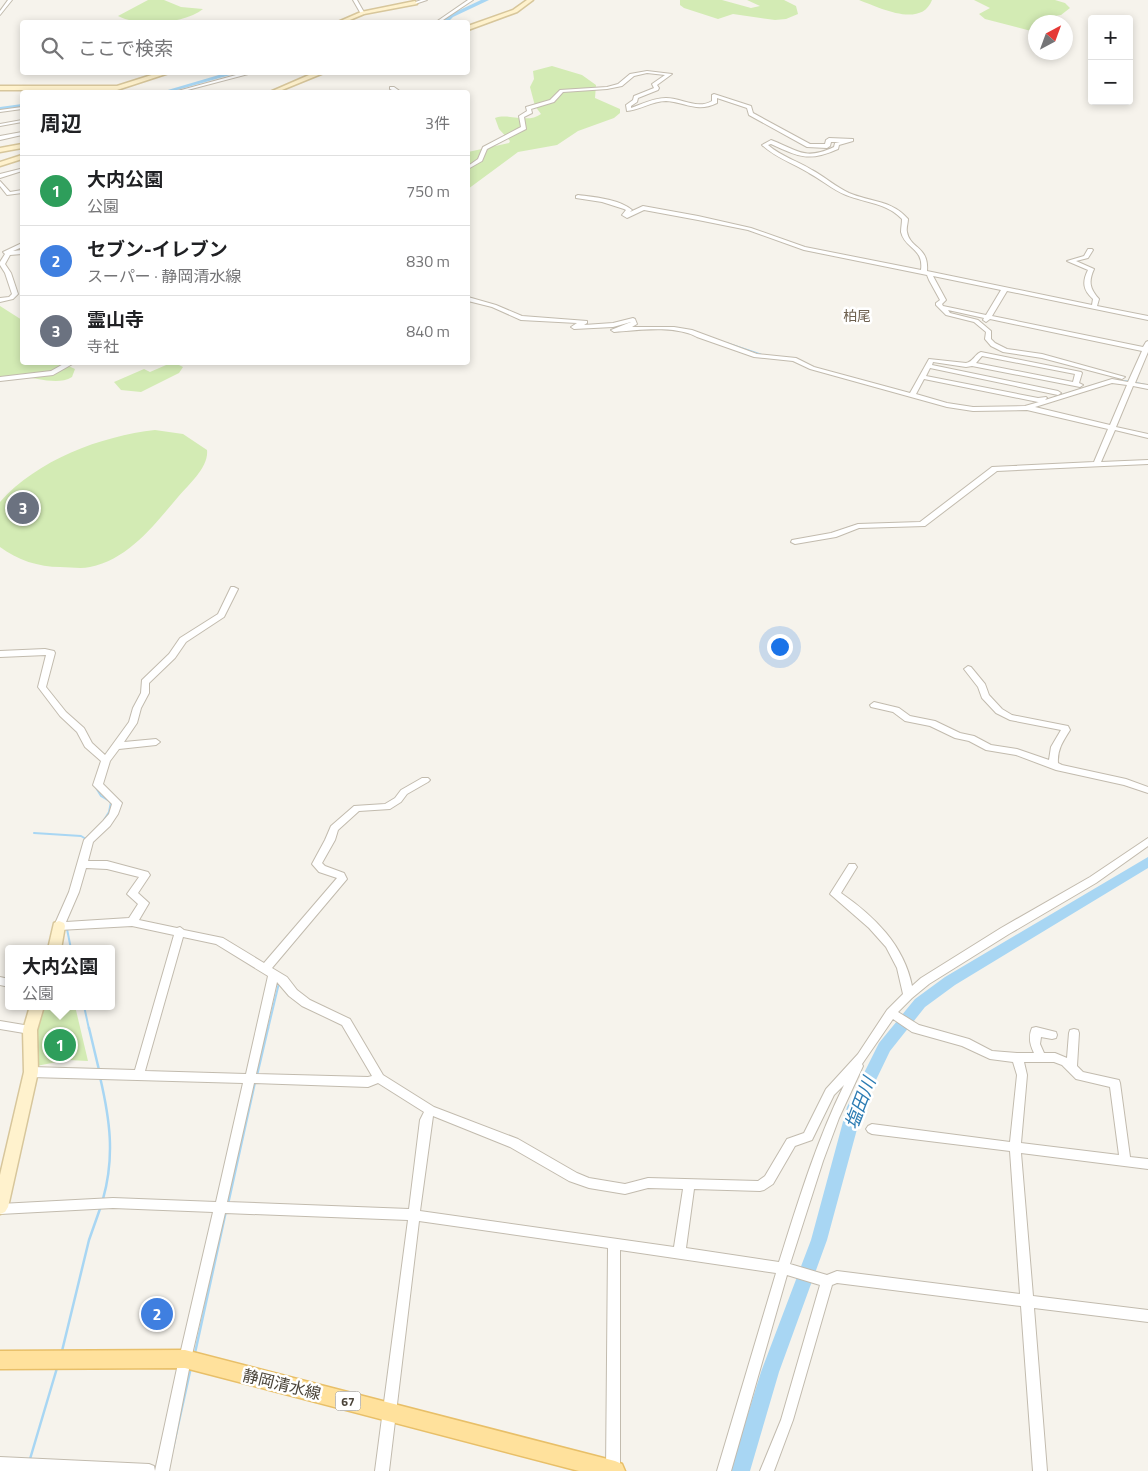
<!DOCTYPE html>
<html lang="ja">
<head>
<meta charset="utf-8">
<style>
  :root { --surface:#fff; --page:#f6f6f6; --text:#202124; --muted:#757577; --line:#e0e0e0; --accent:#1a73e8 }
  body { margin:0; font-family:"Titillium Web","Noto Sans JP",sans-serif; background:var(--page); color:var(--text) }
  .controls { position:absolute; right:15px; top:15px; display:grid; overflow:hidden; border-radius:5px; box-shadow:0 2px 8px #0003 }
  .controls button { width:45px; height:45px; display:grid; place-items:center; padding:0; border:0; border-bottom:1px solid var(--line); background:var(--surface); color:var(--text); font:25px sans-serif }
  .compass { position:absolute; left:1028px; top:15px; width:45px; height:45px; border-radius:50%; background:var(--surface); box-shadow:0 2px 8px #0003; rotate:41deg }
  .you { position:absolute; left:779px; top:646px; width:18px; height:18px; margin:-12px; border:4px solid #fff; border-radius:50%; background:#1a73e8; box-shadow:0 0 0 8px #1a73e833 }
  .badge { display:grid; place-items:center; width:32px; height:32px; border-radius:50%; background:var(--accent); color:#fff; font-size:16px; font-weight:700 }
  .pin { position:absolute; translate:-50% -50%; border:2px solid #fff; box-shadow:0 1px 5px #0006 }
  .popup { position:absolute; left:5px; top:945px; width:110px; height:65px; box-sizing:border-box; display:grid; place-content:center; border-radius:5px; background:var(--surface); filter:drop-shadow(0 1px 4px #0005); font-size:16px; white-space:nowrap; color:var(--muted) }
  .popup b { font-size:19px; color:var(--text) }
  .popup::after { content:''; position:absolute; left:50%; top:100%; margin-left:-10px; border:10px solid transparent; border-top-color:var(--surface) }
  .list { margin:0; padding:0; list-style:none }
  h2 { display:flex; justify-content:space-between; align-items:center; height:65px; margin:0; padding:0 20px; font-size:21px }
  h2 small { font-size:16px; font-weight:400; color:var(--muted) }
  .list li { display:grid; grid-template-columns:32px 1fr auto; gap:15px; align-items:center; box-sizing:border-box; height:70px; padding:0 20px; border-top:1px solid var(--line) }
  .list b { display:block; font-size:19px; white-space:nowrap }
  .list p { margin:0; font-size:16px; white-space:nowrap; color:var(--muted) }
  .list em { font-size:16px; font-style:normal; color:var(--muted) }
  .icon { flex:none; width:28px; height:28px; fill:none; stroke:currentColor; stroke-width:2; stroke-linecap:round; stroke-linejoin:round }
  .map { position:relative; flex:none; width:1148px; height:1471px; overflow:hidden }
  .search { position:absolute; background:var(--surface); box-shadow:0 2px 8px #0003; left:20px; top:20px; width:450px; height:55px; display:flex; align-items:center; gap:12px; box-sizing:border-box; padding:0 18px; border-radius:5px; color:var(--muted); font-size:19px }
  .panel { position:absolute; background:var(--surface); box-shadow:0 2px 8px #0003; left:20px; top:90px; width:450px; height:275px; border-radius:5px }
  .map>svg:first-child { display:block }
  .green { fill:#d3ebb4 }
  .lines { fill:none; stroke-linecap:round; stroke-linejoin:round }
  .stream-far2 { stroke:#a8d6f3; stroke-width:1 }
  .stream-far1 { stroke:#a8d6f3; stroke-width:2 }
  .stream { stroke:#a8d6f3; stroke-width:2.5 }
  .river { fill:#a8d6f3; fill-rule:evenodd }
  .street-casing { stroke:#c2bbae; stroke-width:2 }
  .secondary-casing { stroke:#d7c69b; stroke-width:3 }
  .primary-casing { stroke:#e8bf68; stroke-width:3 }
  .street { fill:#fff; fill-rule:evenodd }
  .secondary { fill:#fff2cd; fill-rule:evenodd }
  .primary { fill:#ffe19c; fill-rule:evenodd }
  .labels { text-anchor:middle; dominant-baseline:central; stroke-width:5; stroke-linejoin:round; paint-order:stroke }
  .shield { fill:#fff; stroke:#817c74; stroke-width:1 }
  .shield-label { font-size:12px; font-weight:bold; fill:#4b4439 }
  .far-quarter-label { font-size:14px; fill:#6e6150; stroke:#fff }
  .near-street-label { font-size:16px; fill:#4b4439; stroke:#fff }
  .near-water-label { font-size:18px; font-style:italic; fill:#2c7cb3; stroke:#fff }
</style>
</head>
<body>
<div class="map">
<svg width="1148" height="1471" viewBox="0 0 1148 1471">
  <rect width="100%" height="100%" fill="#f6f3ec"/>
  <path class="green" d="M148 0H164L181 7 203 9C184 24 139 27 118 16Z
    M680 0H722L751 8 760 6 747 0H784L796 6 798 14 786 19 775 20 733 14 718 19 684 8 680 5Z
    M859 0H932C921 29 878 7 859 0Z
    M974 0H1055L1065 3 1070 8 1061 15 1048 17 1051 22H1036L1035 32 985 19 979 14 990 8Z
    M552 66 582 75 596 85 595 98 620 109V113L614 118 578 131 557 145 518 152 468 189V152L509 143 510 141 499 129 495 118C509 113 528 124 541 114L535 106 530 87 534 79 533 71Z
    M0 306 22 320V362L62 363 75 369 72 377C57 386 37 377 20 377 14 376 7 379 0 380Z
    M173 362 183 367 179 373 141 392 121 390 114 382 144 369 150 372Z
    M155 430 183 434 207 450C209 467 189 484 178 497 154 525 129 559 90 567 81 569 70 567 60 567 39 567 17 560 0 547V502C37 460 101 436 155 430Z
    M42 1006H75L88 1061 68 1060 36 1066 34 1030Z"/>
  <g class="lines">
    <path class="stream-far2" d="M728 343 761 354
      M816 368 858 379
      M1114 380 1129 381
      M1134 382 1148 385
      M1057 396 1109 380"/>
    <path class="stream-far1" d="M95 786 101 796 111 802 109 812 104 820
      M34 833 81 836 86 839
      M67 929 71 949
      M84 1006 89 1029
      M268 1029 279 983"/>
    <path class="stream" d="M89 1028 99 1070
      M257 1075 268 1028
      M100 1077C110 1120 115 1156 103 1199
      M228 1204 255 1082
      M62 1351 89 1240 101 1206
      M195 1353 226 1211
      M173 1448 191 1367
      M30 1459 57 1368"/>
    <path class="river" d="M481 0H489L453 17 448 22H442L449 15Z
      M229 72H241L170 92H161Z
      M22 104V108L0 111V107Z
      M1148 857V868L955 985 925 1007 890 1051 863 1107 827 1240 779 1372 750 1471H730L761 1372 811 1240 847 1107 879 1043 915 999 945 977Z"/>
    <defs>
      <path id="street" d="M8 0H12L0 15V11Z
        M353 0H357L365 14H361Z
        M421 0H427L415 4 413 3Z
        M468 0H473L440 22H436Z
        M647 71 672 74 657 85 659 88 658 90 638 98 637 102 631 106V108C642 104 654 98 666 98 682 98 697 110 712 101V95L714 94 751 106 753 113 810 144H825L826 140 829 138 853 139V141L839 145 838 149C809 162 799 157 771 144L768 145C782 157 798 161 812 170 825 177 836 187 849 193 870 202 892 200 908 219 908 223 906 228 907 232 910 249 929 246 927 271L1092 305 1093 299C1083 290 1082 282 1088 270L1067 261 1084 256 1088 249H1092L1093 250 1088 258 1076 261 1094 269C1088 282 1090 289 1099 299L1097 306 1148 316V320L1007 291 992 316 1143 347 1146 342 1148 341V352L1135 383 1148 385V389L1133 386 1116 427 1148 434V438L1115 430 1101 462 1148 460V464L997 471 925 526 859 528 836 537 795 544 791 542 792 540 831 533 858 524 920 522 992 467 1094 462 1108 429 1027 410 973 411 947 407 810 369 793 361 754 357 697 337C676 325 638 330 614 332L611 330 631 322 613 327 574 329 571 327 577 323 521 320 492 307 468 301V297L496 305 522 316 587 321V323L584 325 613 323 633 318 635 319 637 324 632 327H674L692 330 757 354 796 358 814 367 910 393 929 359 966 363C973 362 975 354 981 352L1081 372 1082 373 1079 383 1083 385 1080 387 972 366 966 367 933 362 932 365 1058 391 1061 393 1058 395 930 368 926 376 1038 398 1046 397 1047 398 1045 400 1112 379 1128 382 1142 351 990 319 986 322 983 320 984 318 948 310 950 313 978 320 991 331V339L995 343 1007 349 1042 354 1125 377 1122 379 1042 358 1003 352 991 346 985 339 986 332 974 322 946 315 936 305V303L940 300 929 280 927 275 804 250 748 230 698 220 644 210 627 218 622 215 626 210 624 209 602 202 576 198V196L578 195C594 197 619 199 632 210L630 212 643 206 698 216 751 228 805 247 921 270C924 248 905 249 901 232 901 228 902 223 902 219 887 203 866 203 846 195 833 190 822 180 809 173 793 163 776 158 762 145L771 140C798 150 804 161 834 147L835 143 840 142H831L830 146 827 148 807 147 749 115 747 108 717 98V103C697 113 685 102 666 101 652 101 640 110 627 111L626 105 633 100 634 96 654 88 652 84 665 75 647 73 634 76 622 86 607 89 563 92 554 102 531 109 532 113 524 117 526 129 487 149 482 161 468 169V166L478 159 483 147 521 127 519 116 527 111 526 107 550 100 560 90 607 87 618 84 630 74ZM933 276 1001 290 986 315 943 306 942 304 946 300ZM982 356 1075 374 1073 382 976 363ZM924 379 1038 402H1039L1025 406 973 407 947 403 916 394ZM1112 383 1127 385 1110 425 1035 407Z
        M247 72H256L180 92H174Z
        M390 87H394L401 92H396L390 89Z
        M22 107V109L0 112V110Z
        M22 120V122L0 126V124Z
        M22 132V135L0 140V136Z
        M20 169H22V171L0 178V174Z
        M0 181 10 192 22 190V193L7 195 0 186Z
        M22 243V247L13 251 22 250V254L10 255 5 264 11 273 18 294 13 299 0 302V298L9 297 12 294 5 273 0 265V262L5 254 3 252Z
        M67 362H76L53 375 0 381V377L51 371Z
        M231 587H234L238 589 224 617 186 642 175 658 149 683V693L141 708 137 723 124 742 156 739 160 742 156 745 119 749 110 761 103 784 122 803 118 814 110 826 93 842 88 861H107L148 872 150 875 138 893 149 903 139 920 177 928 180 927 184 930 223 938 264 963 337 878 319 872 312 864 325 840 331 826 354 806 385 804 395 798 401 790 422 778H428L430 780 428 782 407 794 401 802 390 809 359 811 338 830 335 840 322 863 325 866 344 873 347 879 272 968 287 977 297 990 310 1000 350 1019 383 1075 434 1107 518 1139 577 1173 589 1178 625 1184 648 1178 758 1181 765 1176 787 1139 804 1133 826 1089 858 1054 887 1010 903 994 897 968 886 947 869 928 830 894 849 864H855L857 867 841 893C874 916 904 945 912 986L921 978 1001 928 1090 877 1148 838V846L1096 883 1009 934 929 984 912 998 898 1012 919 1025 969 1039 992 1051 1017 1053H1034C1030 1045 1028 1037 1032 1028L1036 1027 1056 1032 1057 1035 1056 1038 1052 1039 1041 1037 1040 1044 1044 1053H1055L1067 1058 1069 1033 1070 1030 1074 1029 1078 1030 1079 1033 1077 1066 1083 1072 1119 1080 1120 1083 1130 1157 1148 1159V1169L1021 1153 1033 1296 1148 1310V1322L1034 1308 1047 1471H1033L1021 1306 837 1283 832 1285 793 1420 774 1471H760L781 1420 820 1285 787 1275 731 1471H717L776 1273 620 1250V1471H606L608 1248 419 1221 389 1471H375L408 1220 225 1213 191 1359 169 1471H0V1457L149 1464 154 1466 155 1471 179 1359 213 1212 113 1208 0 1214V1204L113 1198 216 1202 243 1083 31 1077 27 1075 26 1072 27 1069 31 1067 135 1070 174 935 132 926 59 930 55 929 54 926 69 892 84 840 103 821 109 814 112 804 93 785 101 761 85 747 77 732 60 716 38 687 46 655 0 657V651L45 649 54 651 55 653 46 687 66 712 84 728 92 743 105 755 129 722 133 708 141 693 142 680 169 654 180 638 218 614ZM86 868 107 869 139 877 127 894 138 904 129 918 66 922 79 892ZM183 937 216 944 268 976 246 1074 145 1071ZM277 982 289 996 302 1006 342 1025 372 1076 368 1077 256 1074ZM893 1019 912 1032 962 1046 990 1059 1013 1062 1017 1075 1010 1142 872 1124 868 1126 866 1129 868 1132 872 1134 1010 1151 1020 1294 837 1271 827 1275 790 1264 823 1161 839 1118 863 1066 862 1064ZM1024 1062H1054L1062 1065 1076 1079 1110 1087 1119 1155 1021 1143 1027 1075ZM254 1083 368 1087 378 1083 424 1112 420 1120 409 1209 227 1202ZM844 1085C816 1142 798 1202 779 1262L686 1248 694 1189 760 1191 764 1190 773 1184 795 1146 812 1140 834 1095ZM433 1116 510 1147 569 1181 589 1188 625 1194 648 1188 683 1189 674 1247 420 1211Z
        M968 666 971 667 985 684 989 695 1002 709 1012 715 1068 726 1070 730C1063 741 1057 750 1058 763L1062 765 1126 779 1148 787V793L1124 785 1056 770 1016 755 986 750 969 741 955 738 930 726 905 721 893 712 871 707 870 705 874 702 899 708 910 716 935 721 960 733 974 736 991 745 1017 749 1049 760 1051 747 1061 730 1010 720 996 713 982 698 978 687 964 669Z
        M0 977 9 979V987L0 985Z
        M0 1021 30 1026 34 1027 35 1030 34 1033 30 1034 0 1029Z"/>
      <path id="secondary" d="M527 0H533L517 12 468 30V26L513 10Z
        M415 1 417 4 364 14 345 22H338L361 12Z
        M161 72H172L117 90H0V86H117Z
        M316 72H326L277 92H270Z
        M22 144V148L0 152V148Z
        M22 155V159L0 166V162Z
        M59 921 64 923 65 926 61 949H48L54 923Z
        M30 1006H44L37 1030 38 1072 8 1207 5 1212 0 1214V1175L24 1072 23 1030Z"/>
      <path id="primary" d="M185 1350 615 1461 622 1464 625 1471H579L185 1368 0 1369V1351Z"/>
    </defs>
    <use href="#street" class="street-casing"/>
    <use href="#secondary" class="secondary-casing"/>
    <use href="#primary" class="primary-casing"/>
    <use href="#street" class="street"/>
    <use href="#secondary" class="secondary"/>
    <use href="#primary" class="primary"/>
  </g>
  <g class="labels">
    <rect class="shield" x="335.5" y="1391.5" width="25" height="19" rx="4"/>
    <g class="shield-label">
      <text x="348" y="1401">67</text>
    </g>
    <g class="far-quarter-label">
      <text x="857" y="315">柏尾</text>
    </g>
    <g class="near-street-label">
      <text transform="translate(282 1384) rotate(14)">静岡清水線</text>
    </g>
    <g class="near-water-label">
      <text transform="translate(860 1103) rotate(-69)">塩田川</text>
    </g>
  </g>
</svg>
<div class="controls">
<button>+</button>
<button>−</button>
</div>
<svg class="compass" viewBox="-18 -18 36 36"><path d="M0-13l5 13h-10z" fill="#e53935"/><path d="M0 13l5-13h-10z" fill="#757577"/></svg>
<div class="you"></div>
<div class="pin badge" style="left:60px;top:1045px;background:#2e9e5b">1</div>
<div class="popup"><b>大内公園</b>公園</div>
<div class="pin badge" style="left:157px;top:1314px;background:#3f7fe0">2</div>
<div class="pin badge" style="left:23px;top:508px;background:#6b7280">3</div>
<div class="search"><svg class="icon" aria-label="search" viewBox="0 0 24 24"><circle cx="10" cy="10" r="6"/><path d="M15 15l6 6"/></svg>ここで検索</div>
<section class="panel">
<h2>周辺<small>3件</small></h2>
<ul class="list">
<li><span class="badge" style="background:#2e9e5b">1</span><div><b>大内公園</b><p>公園</p></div><em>750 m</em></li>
<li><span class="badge" style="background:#3f7fe0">2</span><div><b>セブン-イレブン</b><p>スーパー · 静岡清水線</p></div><em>830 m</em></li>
<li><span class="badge" style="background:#6b7280">3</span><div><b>霊山寺</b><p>寺社</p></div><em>840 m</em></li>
</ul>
</section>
</div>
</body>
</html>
